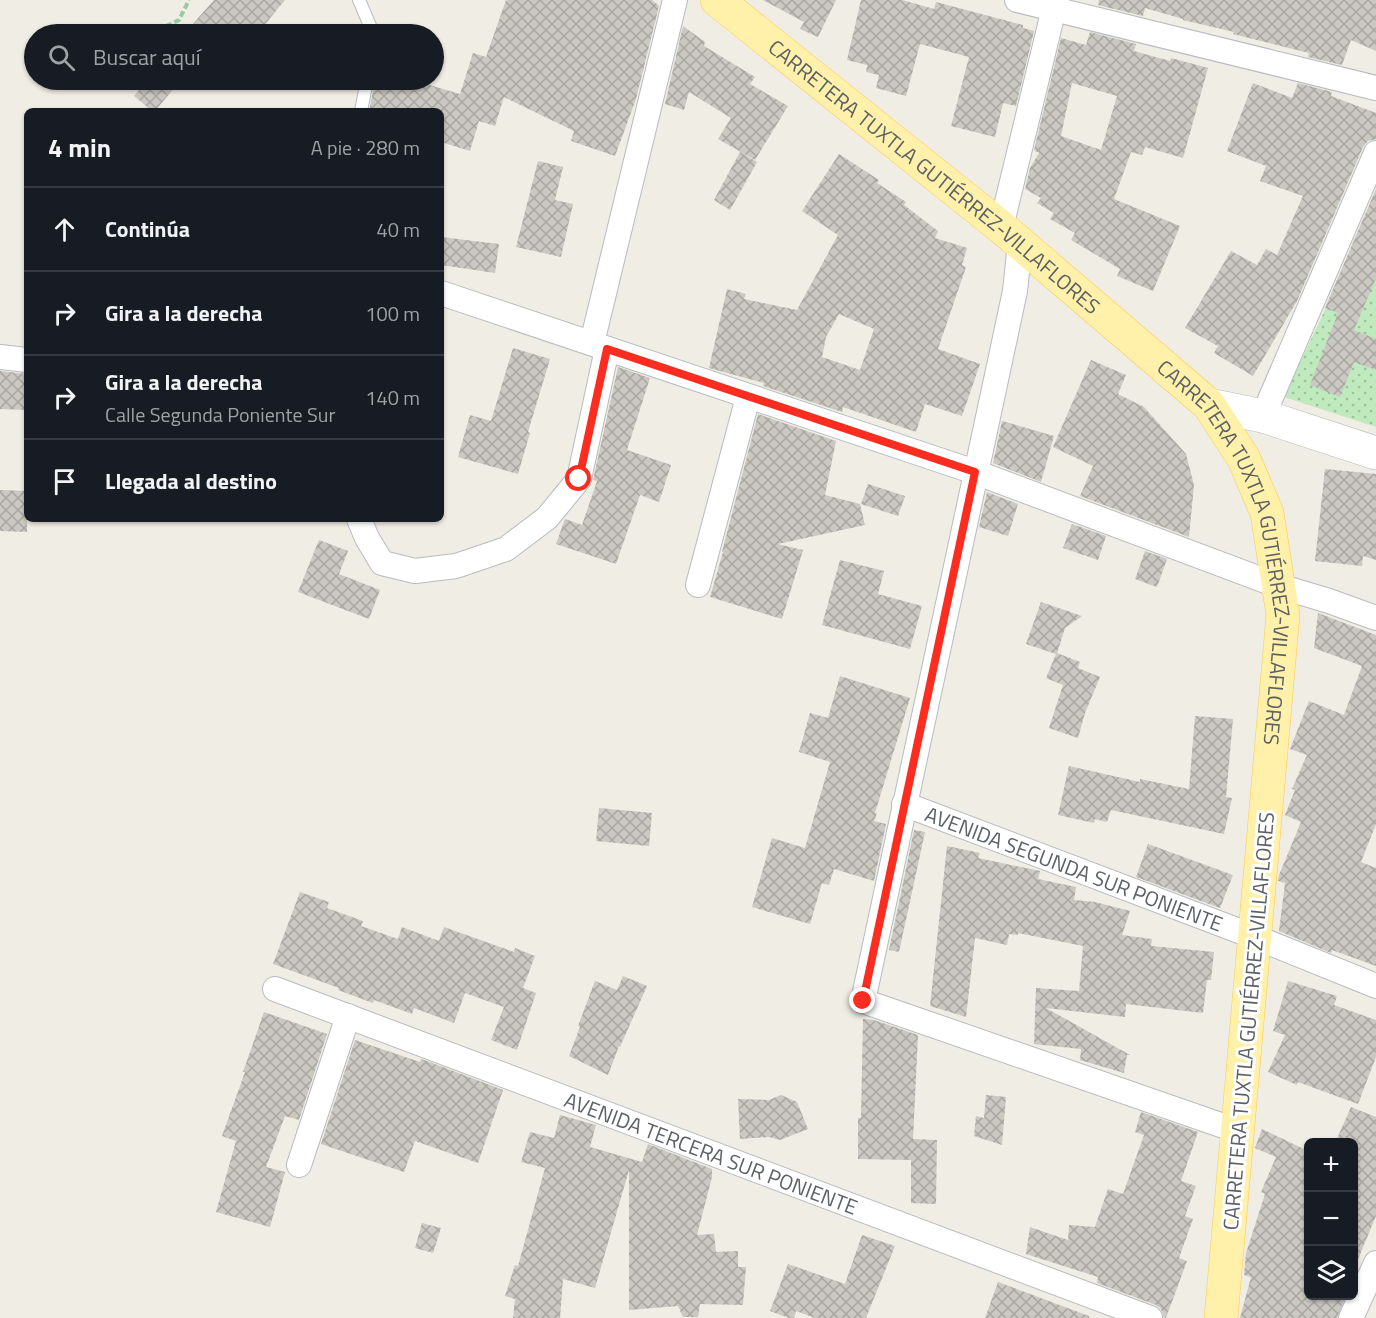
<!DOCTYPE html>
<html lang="es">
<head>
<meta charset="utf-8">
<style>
  :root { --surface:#171b24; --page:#20242c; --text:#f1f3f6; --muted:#9ea1a6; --line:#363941 }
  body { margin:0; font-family:"Titillium Web",sans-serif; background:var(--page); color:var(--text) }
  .controls { position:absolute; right:18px; bottom:18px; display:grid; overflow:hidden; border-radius:9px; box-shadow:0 2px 4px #0004 }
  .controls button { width:54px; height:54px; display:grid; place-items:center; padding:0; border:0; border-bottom:2px solid var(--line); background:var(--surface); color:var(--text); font:30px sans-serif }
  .stop { position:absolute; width:18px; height:18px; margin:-14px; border:4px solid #fb2d20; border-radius:50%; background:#fff }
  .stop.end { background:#fb2d20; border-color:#fff; box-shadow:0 2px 6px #0008 }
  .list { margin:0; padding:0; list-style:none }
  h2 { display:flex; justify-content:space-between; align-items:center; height:78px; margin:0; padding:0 24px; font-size:26px }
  h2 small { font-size:20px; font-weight:400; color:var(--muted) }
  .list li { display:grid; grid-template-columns:39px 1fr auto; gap:18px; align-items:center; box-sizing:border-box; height:84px; padding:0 24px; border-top:2px solid var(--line) }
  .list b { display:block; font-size:22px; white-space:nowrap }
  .list p { margin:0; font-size:20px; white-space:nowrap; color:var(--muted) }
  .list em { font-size:20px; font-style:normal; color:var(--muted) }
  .icon { flex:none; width:33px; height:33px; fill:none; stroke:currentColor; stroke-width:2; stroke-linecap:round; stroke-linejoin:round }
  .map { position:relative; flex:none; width:1376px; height:1318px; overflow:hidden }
  .search { position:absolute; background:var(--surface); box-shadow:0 2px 4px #0004; left:24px; top:24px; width:420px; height:66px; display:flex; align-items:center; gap:15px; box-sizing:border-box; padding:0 21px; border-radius:33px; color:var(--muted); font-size:22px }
  .panel { position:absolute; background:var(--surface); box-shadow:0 2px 4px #0004; left:24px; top:108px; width:420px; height:414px; border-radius:9px }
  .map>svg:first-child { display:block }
  .park { fill:url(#park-dots) }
  .building { fill:url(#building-cross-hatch); fill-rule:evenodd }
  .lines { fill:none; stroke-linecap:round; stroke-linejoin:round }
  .lane-casing { stroke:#b7bbc0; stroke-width:14 }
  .street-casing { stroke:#b7bbc0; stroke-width:26 }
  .secondary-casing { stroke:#b8bcc2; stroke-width:34 }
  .primary-casing { stroke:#ffca4e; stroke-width:34 }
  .path { stroke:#96cca5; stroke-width:4; stroke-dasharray:6 3; stroke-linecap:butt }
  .lane { stroke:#fff; stroke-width:12 }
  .street { stroke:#fff; stroke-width:24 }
  .secondary { stroke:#fff; stroke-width:33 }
  .primary { stroke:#fff0aa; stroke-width:33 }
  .route { stroke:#fb2d20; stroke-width:8 }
  .labels { text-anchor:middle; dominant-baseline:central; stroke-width:6; stroke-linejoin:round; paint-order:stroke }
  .street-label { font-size:21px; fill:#5c6166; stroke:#fff }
</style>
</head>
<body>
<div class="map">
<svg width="1376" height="1318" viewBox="0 0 1376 1318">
  <defs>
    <pattern id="park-dots" width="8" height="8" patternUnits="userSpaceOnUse" patternTransform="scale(1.5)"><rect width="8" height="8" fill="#bfeabe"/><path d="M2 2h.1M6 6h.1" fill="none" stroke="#9ec19e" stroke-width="1.8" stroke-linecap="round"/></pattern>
    <pattern id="building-cross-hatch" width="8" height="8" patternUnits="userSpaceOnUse" patternTransform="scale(1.5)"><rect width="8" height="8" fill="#cbc8c1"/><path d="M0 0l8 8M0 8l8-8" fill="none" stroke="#a8a6a1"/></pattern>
  </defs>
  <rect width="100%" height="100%" fill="#f0ede4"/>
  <path class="park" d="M1376 201V427L1284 397Z"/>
  <path class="building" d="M214 0H285L257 34H184Z
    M506 0H652L659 6 636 99 615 156 571 141 574 131 504 97 495 126 479 121 470 151 441 142V111H369L375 80H424L423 83 460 94 473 53 486 57Z
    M763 0H836L818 37 800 29 804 22Z
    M861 0H902L934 9 936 2 1023 25V28L1034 31 1016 106 1003 103 995 137 951 126 969 57 920 44 906 96 876 88 879 75 866 72 867 65 847 60Z
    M1099 0H1376V51L1351 40 1342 65 1308 57 1309 53 1233 34 1234 32 1183 20V19L1145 8 1143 16 1098 5Z
    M683 26 705 42 704 46 755 77 750 84 788 106 755 160 718 139 731 118 689 92 684 110 665 104Z
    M1090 32 1136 44 1134 51 1170 61 1171 58 1208 68 1183 158 1145 147 1142 155 1131 152 1114 199 1180 226 1153 291 1117 276 1120 269 1071 240 1075 233 1050 219 1054 213 1037 203 1041 198 1025 189 1030 168 1039 153 1034 150 1061 38 1086 45ZM1072 83 1117 96 1101 150 1061 136Z
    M147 80H181L155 111H152L134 96Z
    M1253 83 1292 98 1298 83 1332 92 1331 96 1376 113V139L1368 141 1363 147 1297 301 1253 376 1214 353 1218 346 1185 328 1231 251 1257 265 1266 249 1277 255 1303 196 1260 181 1266 166 1227 151Z
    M740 152 757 162 730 210 714 200Z
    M839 154 879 180 877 183 906 202 904 205 938 231 935 238 967 248 962 265 966 267 938 349 980 364 962 416 925 404 916 432 843 407 842 412 763 386 764 383 709 368 727 289 746 294 744 299 797 310 838 235 802 211ZM839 314 874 329 860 370 822 357 826 337Z
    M538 161 563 167 555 200 573 204 561 257 516 247Z
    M1376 189V278L1354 330 1376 339V370L1354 362 1340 397 1310 385 1338 313 1325 308Z
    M441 237 499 244 495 273 441 265Z
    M513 348 550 359 528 432 530 433 518 474 458 457 470 415 491 421Z
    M1091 360 1126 375 1118 394 1144 407 1186 454 1194 485 1189 537 1080 496 1093 466 1053 447Z
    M618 367 650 378 627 450 671 465 659 502 640 495 616 564 556 544 565 519 582 525 597 481 593 480Z
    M0 371 27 374V410L0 409Z
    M758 414 836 441 825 495 860 504 865 525 778 544 803 550 782 619 710 597 723 552H722Z
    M1002 421 1054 436 1041 482 993 463Z
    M1325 469 1376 474V560L1363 556 1362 566 1315 561Z
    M868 484 905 496 898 516 861 504Z
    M0 490 27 491V532L0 531Z
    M987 492 1018 504 1008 536 979 527Z
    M1072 524 1106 536 1098 560 1063 548Z
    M319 540 348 551 339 574 380 590 369 619 298 592Z
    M1145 551 1167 559 1157 587 1135 579Z
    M840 560 884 571 878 594 922 606 910 649 822 625Z
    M1041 602 1082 616 1065 628 1057 653 1080 662 1078 668 1100 677 1085 713 1078 738 1049 728 1063 685 1046 678 1056 654 1026 644Z
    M1318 613 1376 635V824L1361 862 1376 868V966L1332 950 1331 953 1279 931 1285 883 1278 881 1279 875 1301 822 1285 815 1295 790 1292 789 1307 755 1290 749 1309 701 1344 715 1362 666 1314 648Z
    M840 676 910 698 875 813H877L874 821 886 824 874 881 834 869 829 885 822 883 810 924 752 907 772 838 805 848 830 762 799 752 810 713 828 718Z
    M1195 716 1233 719 1226 797 1232 798 1224 834 1111 810 1107 822 1095 819 1094 823 1058 815 1069 766 1140 782V779L1189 789Z
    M599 808 652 813 649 846 596 841Z
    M914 830 925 832 899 952 889 950Z
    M1148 844 1233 875 1220 908 1136 877Z
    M947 846 980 853 978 858 1040 871 1038 879 1076 887 1074 900 1095 902 1130 911 1122 935 1152 939 1151 946 1214 952 1211 980H1207L1203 1013 1126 1004 1125 1017 1046 1008 1130 1055H1127L1124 1073 1080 1060 1081 1049 1034 1044 1036 988 1079 991 1083 946 1018 933V935L1009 934 1007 945 975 938 966 1017 930 1006Z
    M300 892 329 902 327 908 363 921 361 926 398 939 402 927 439 941 444 927 514 952 515 948 535 956 523 988 536 993 517 1050 491 1040 504 1007 465 993 454 1023 414 1008 412 1014 374 1000 373 1003 338 990 339 988 273 964Z
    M623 976 647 986 620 1047 619 1046 608 1075 569 1056 580 1027 578 1026 595 981 617 990Z
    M1288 981 1337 996 1334 1005 1376 1020V1057L1358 1104 1298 1082 1297 1085 1268 1072 1285 1035 1273 1031Z
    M264 1012 327 1034 299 1120 285 1116 266 1167 285 1172 270 1227 216 1212 236 1141 222 1136 245 1072H243Z
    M863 1019 874 1020 918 1035 913 1139 937 1140 936 1204 911 1203V1160L858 1159V1118H861Z
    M355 1040 420 1062 421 1059 427 1061 503 1090 478 1163 415 1141 404 1172 321 1144Z
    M781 1095 797 1102 808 1129 780 1140 769 1137 740 1139 738 1099 769 1100Z
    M986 1095 1006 1097 1002 1145 974 1136 976 1116 984 1118Z
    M1351 1107 1376 1117V1216L1354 1269 1353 1143H1335Z
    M1141 1112 1198 1132 1181 1181 1196 1186 1185 1216 1193 1219 1179 1258 1187 1261 1166 1318H1164L1161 1309 1156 1305 1097 1283 1098 1277 1026 1254 1030 1227 1068 1240 1069 1225 1095 1227 1108 1189 1123 1194 1144 1135 1135 1132Z
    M560 1115 596 1125 590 1147 642 1162 648 1144 712 1169V1177L697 1235 714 1234 716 1252 738 1251V1267H746L743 1305 700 1304 698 1317H683L678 1306 629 1310V1170L595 1288 563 1279 560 1318H513L515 1299 505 1296 515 1265 518 1266 545 1168 521 1162 530 1132 554 1138Z
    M1262 1129 1308 1151V1296H1346L1337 1318H1240L1251 1277 1244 1275 1246 1253 1265 1194 1261 1192 1276 1157 1255 1148Z
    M422 1223 441 1228 433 1253 415 1248Z
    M862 1235 895 1246 866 1318H815L796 1311 794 1318H789L770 1311 788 1264 845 1284Z
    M998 1282 1089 1316V1318H985Z"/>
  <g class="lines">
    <defs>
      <path id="lane" d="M359 0 371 28V34
        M361 111 367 80"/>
      <g id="street">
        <path d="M1017 0 1376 88"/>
        <path d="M1001 227 1056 0"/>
        <path d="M1020 243 1015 291 863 1001 1238 1131"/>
        <path d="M441 293 975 472 1279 586 1329 601 1376 618"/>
        <path d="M592 343 675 0"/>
        <path d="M0 357 27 360"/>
        <path d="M1263 416 1376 153"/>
        <path d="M359 519 367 538 382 563 415 571 456 566 506 549 547 518 579 479 607 349"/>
        <path d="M698 585 748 397"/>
        <path id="s1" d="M904 804 1255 937 1376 986"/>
        <path id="s2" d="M275 989 1150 1318"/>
        <path d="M299 1165 348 1016"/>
        <path d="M1351 1318 1376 1263"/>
      </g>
      <path id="secondary" d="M1209 405 1263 416 1376 453"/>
      <g id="primary">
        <path id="s3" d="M717 0 1001 227 1209 405 1244 459 1267 513 1283 615 1221 1318"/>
      </g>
    </defs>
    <use href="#lane" class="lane-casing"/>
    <use href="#street" class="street-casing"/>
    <use href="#secondary" class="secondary-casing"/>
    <use href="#primary" class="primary-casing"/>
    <path class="path" d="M150 34 179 20 189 0"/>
    <use href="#lane" class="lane"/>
    <use href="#street" class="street"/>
    <use href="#secondary" class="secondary"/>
    <use href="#primary" class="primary"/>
  </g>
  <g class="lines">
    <path class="route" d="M579 479 607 349 975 472 863 1001"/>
  </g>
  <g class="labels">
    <g class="street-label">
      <text stroke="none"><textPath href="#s3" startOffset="280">CARRETERA TUXTLA GUTIÉRREZ-VILLAFLORES</textPath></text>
      <text stroke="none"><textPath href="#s3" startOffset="784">CARRETERA TUXTLA GUTIÉRREZ-VILLAFLORES</textPath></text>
      <text stroke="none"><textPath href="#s1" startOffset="182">AVENIDA SEGUNDA SUR PONIENTE</textPath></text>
      <text transform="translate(1248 1021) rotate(-85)">CARRETERA TUXTLA GUTIÉRREZ-VILLAFLORES</text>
      <text stroke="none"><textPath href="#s2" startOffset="466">AVENIDA TERCERA SUR PONIENTE</textPath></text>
    </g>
  </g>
</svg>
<div class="controls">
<button>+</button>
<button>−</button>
<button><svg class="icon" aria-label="layers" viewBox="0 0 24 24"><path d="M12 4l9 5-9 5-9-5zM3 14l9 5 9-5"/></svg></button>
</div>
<div class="stop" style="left:579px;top:479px"></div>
<div class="stop end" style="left:863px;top:1001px"></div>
<div class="search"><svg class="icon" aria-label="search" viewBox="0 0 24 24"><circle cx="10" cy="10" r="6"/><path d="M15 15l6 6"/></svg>Buscar aquí</div>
<section class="panel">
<h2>4 min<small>A pie · 280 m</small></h2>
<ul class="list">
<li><svg class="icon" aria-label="ahead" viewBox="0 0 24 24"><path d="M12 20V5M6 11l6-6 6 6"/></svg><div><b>Continúa</b></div><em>40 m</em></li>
<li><svg class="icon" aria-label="right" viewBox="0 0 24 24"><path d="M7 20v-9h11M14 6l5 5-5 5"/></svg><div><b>Gira a la derecha</b></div><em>100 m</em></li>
<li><svg class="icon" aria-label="right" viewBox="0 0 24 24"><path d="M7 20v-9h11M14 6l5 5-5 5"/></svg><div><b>Gira a la derecha</b><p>Calle Segunda Poniente Sur</p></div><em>140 m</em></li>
<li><svg class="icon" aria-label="arrive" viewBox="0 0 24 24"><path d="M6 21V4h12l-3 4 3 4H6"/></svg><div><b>Llegada al destino</b></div></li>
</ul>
</section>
</div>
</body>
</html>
